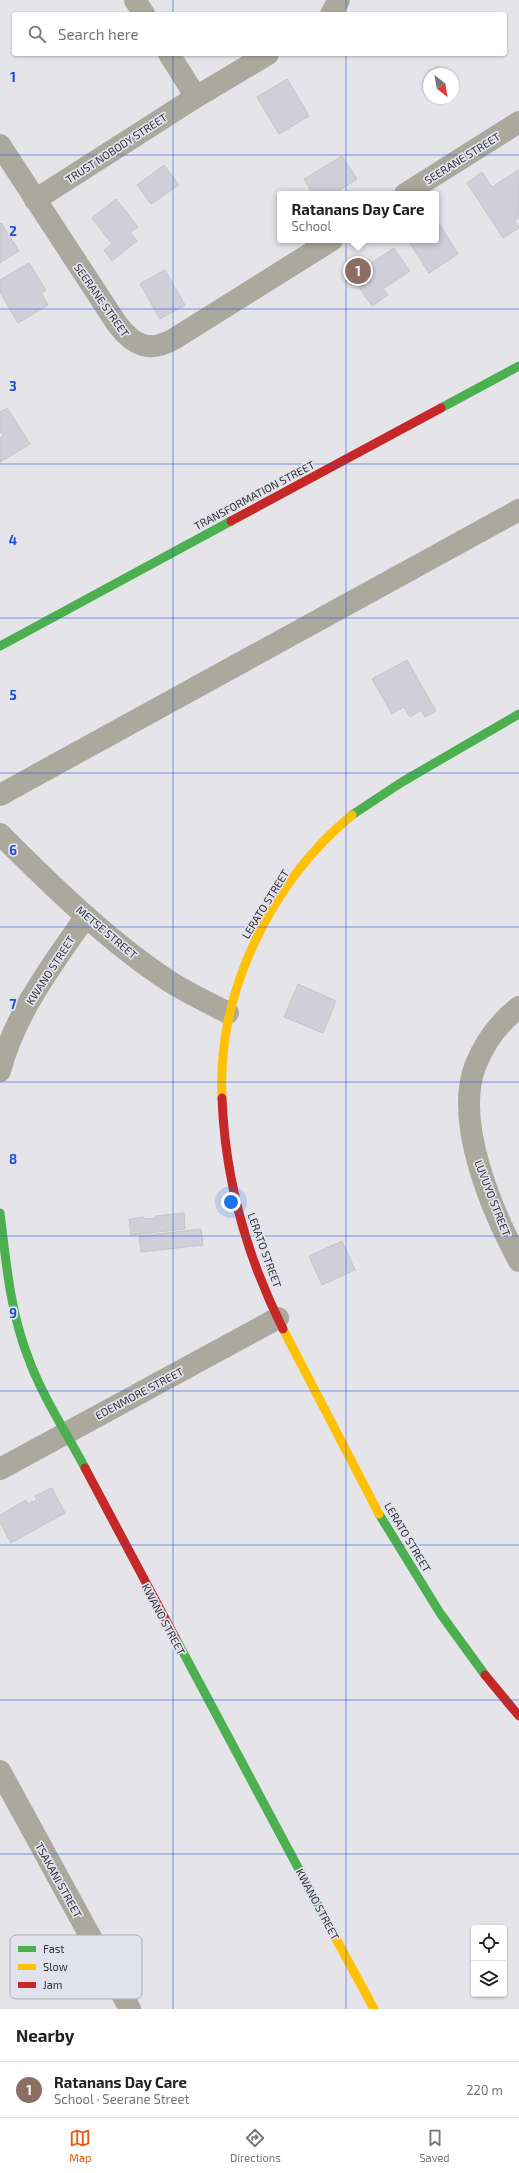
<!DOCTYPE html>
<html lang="en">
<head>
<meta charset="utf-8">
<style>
  :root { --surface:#fff; --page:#f2f2f2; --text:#222; --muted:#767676; --line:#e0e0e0; --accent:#ea580c }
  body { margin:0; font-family:"Exo 2",sans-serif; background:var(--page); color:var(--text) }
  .controls { position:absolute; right:12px; bottom:12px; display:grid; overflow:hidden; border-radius:4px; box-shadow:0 1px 3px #0004 }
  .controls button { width:36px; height:36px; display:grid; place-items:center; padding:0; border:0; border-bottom:1px solid var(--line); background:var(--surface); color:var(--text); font:20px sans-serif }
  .compass { position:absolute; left:423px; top:68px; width:36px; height:36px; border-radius:50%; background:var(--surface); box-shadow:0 1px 3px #0004; rotate:149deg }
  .you { position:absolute; left:231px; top:1202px; width:14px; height:14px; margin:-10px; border:3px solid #fff; border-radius:50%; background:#1a73e8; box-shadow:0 0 0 6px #1a73e833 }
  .badge { display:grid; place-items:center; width:26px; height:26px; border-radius:50%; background:var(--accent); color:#fff; font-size:13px; font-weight:700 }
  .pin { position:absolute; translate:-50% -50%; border:2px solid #fff; box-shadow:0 1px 4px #0006 }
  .popup { position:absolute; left:277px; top:191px; width:162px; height:52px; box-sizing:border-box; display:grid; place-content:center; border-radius:4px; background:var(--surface); filter:drop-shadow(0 1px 3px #0005); font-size:13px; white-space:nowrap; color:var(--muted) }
  .popup b { font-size:15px; color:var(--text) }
  .popup::after { content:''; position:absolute; left:50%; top:100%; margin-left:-8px; border:8px solid transparent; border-top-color:var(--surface) }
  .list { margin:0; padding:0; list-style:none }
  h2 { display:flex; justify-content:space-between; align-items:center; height:52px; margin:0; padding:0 16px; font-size:17px }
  h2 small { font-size:13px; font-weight:400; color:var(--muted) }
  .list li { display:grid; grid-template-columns:26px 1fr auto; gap:12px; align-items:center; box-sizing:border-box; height:56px; padding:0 16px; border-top:1px solid var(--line) }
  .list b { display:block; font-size:15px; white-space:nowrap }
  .list p { margin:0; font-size:13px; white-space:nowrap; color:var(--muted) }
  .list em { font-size:13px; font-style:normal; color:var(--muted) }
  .icon { flex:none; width:22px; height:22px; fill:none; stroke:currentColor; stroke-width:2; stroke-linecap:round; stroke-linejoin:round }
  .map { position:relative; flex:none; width:519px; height:2009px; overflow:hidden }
  .search { position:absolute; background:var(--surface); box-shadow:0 1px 3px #0004; left:12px; right:12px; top:12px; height:44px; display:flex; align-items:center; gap:10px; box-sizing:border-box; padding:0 14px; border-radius:4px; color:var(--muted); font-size:15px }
  .sheet { height:108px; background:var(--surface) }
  nav { display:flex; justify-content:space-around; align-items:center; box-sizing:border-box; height:56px; border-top:1px solid var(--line); background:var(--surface); font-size:11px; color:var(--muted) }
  nav a { display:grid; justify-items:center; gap:2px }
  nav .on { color:var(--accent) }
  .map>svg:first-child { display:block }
  .building { fill:#d0ced9; stroke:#c5c5c9 }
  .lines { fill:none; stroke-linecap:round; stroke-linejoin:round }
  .street { stroke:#aba89d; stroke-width:22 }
  .fast { stroke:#4caf50; stroke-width:9 }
  .slow { stroke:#ffc107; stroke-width:9 }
  .jam { stroke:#c62828; stroke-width:9 }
  .grid { fill:none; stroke:#1d4ed8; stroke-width:1; stroke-opacity:0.55 }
  .labels { text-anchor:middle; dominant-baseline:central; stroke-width:3.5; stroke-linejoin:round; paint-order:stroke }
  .street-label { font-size:11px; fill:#323336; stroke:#e1e2ec }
  .key { fill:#e1e2ec; stroke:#acaeb5; stroke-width:1 }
  .key-label { font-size:11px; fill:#323336 }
  .grid-label { font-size:13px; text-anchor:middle; font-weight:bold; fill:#1d4ed8; stroke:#e1e2ec; stroke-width:3.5; stroke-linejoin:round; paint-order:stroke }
</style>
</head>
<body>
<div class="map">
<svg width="519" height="2009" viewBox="0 0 519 2009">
  <rect width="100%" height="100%" fill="#e4e4e9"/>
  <path class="building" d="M287 79 309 116 279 134 257 97Z
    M342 156 357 179 333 194H313L304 179Z
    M164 165 179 185 151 204 137 185Z
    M518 170 519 218 515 221 519 228 503 238 467 183 482 172 492 187Z
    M116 199 138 227 130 232 137 241 112 261 104 250 112 244 92 218Z
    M436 219 458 254 429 273 408 240H436Z
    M1 223 19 251 0 263V224Z
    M394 248 410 271 383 289 388 295 372 306 345 267 361 257 367 266Z
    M29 263 46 290 41 293 48 305 18 323 0 292V280Z
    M165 270 185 305 160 319 140 284Z
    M7 408 30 444 0 462V438L3 436 0 432V412Z
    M407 660 436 711 425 717 421 710 410 717 404 707 392 714 372 679Z
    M298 984 336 1001 323 1033 284 1017Z
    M184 1213 185 1229 131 1235 129 1219 143 1217 144 1219 155 1218V1216Z
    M201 1229 203 1245 141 1252 139 1236Z
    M342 1241 355 1270 322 1285 309 1256Z
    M52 1488 65 1513 11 1543 0 1522V1515L26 1500 28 1504 37 1500 35 1496Z"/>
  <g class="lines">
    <path class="street" d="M135 0 144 14
      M331 14 339 0
      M169 54 196 97
      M0 145 117 324C134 346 149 353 174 339L332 240
      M405 194 519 122
      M35 200 196 97 268 54
      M0 795 519 510
      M0 834C51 885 111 944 172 983 190 994 209 1003 228 1013
      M519 1007C500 1022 485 1042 476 1064 453 1120 492 1211 519 1261
      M0 1071C15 1013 53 964 86 916
      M0 1469 278 1318
      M0 1771 130 2009"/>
    <path class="fast" d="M441 408 519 366
      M0 646 231 521
      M352 815 402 782 519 714
      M0 1213C6 1261 10 1311 28 1357 42 1396 66 1432 85 1468
      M379 1514 440 1613 485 1675
      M176 1639 334 1935"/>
    <path class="slow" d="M222 1098C217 992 271 882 352 815
      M283 1329 379 1514
      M334 1935 374 2009"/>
    <path class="jam" d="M231 521 441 408
      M222 1098C225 1179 247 1257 283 1329
      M85 1468 176 1639
      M485 1675 519 1716"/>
  </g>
  <path class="grid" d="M173 0V14M346 0V14M173 54V2009M346 54V2009M0 155H519M0 309H519M0 464H519M0 618H519M0 773H519M0 927H519M0 1082H519M0 1236H519M0 1391H519M0 1545H519M0 1700H519M0 1854H519"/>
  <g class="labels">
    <g class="street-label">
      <text transform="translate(116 148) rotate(-33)">TRUST NOBODY STREET</text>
      <text transform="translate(462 158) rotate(-32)">SEERANE STREET</text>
      <text transform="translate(102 300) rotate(55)">SEERANE STREET</text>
      <text transform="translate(254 495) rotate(-28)">TRANSFORMATION STREET</text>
      <text transform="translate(265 904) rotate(-58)">LERATO STREET</text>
      <text transform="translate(107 932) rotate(40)">METSE STREET</text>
      <text transform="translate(50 970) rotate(-57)">KWANO STREET</text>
      <text transform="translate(493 1198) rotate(69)">LUVUYO STREET</text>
      <text transform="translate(265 1250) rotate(70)">LERATO STREET</text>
      <text transform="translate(139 1393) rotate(-28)">EDENMORE STREET</text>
      <text transform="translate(408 1537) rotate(59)">LERATO STREET</text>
      <text transform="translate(164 1619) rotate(62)">KWANO STREET</text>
      <text transform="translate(59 1880) rotate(61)">TSAKANI STREET</text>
      <text transform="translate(318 1904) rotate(62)">KWANO STREET</text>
    </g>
  </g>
  <rect x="10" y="1935" width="132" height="64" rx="6" class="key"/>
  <rect x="18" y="1946" width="18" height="6" fill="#4caf50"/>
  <rect x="18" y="1964" width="18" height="6" fill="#ffc107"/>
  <rect x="18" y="1982" width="18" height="6" fill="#c62828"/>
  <g class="key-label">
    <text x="43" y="1953">Fast</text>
    <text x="43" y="1971">Slow</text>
    <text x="43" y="1989">Jam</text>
  </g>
  <g class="grid-label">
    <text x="13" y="82">1</text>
    <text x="13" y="236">2</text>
    <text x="13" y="391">3</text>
    <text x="13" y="545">4</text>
    <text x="13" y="700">5</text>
    <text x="13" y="855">6</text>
    <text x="13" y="1009">7</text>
    <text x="13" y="1164">8</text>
    <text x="13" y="1318">9</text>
  </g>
</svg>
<div class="controls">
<button><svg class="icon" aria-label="locate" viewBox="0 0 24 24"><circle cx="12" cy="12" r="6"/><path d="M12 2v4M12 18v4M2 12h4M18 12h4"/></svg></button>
<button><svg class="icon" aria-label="layers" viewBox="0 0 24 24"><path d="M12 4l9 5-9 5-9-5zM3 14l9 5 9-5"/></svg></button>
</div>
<svg class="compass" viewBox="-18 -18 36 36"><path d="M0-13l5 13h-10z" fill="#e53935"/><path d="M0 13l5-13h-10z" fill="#767676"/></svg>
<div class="you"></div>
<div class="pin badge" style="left:358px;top:271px;background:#8d6e63">1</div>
<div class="popup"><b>Ratanans Day Care</b>School</div>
<div class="search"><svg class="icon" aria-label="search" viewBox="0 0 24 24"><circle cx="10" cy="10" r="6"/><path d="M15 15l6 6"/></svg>Search here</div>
</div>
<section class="sheet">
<h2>Nearby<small></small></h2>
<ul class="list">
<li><span class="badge" style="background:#8d6e63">1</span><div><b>Ratanans Day Care</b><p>School · Seerane Street</p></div><em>220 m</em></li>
</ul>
</section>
<nav>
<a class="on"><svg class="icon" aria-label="map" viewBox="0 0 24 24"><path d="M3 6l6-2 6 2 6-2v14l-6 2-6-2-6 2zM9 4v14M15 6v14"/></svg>Map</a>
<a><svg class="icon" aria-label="directions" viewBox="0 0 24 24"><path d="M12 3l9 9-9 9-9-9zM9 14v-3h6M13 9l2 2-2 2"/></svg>Directions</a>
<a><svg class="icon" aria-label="saved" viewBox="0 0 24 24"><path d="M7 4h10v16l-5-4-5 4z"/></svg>Saved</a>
</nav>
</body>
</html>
